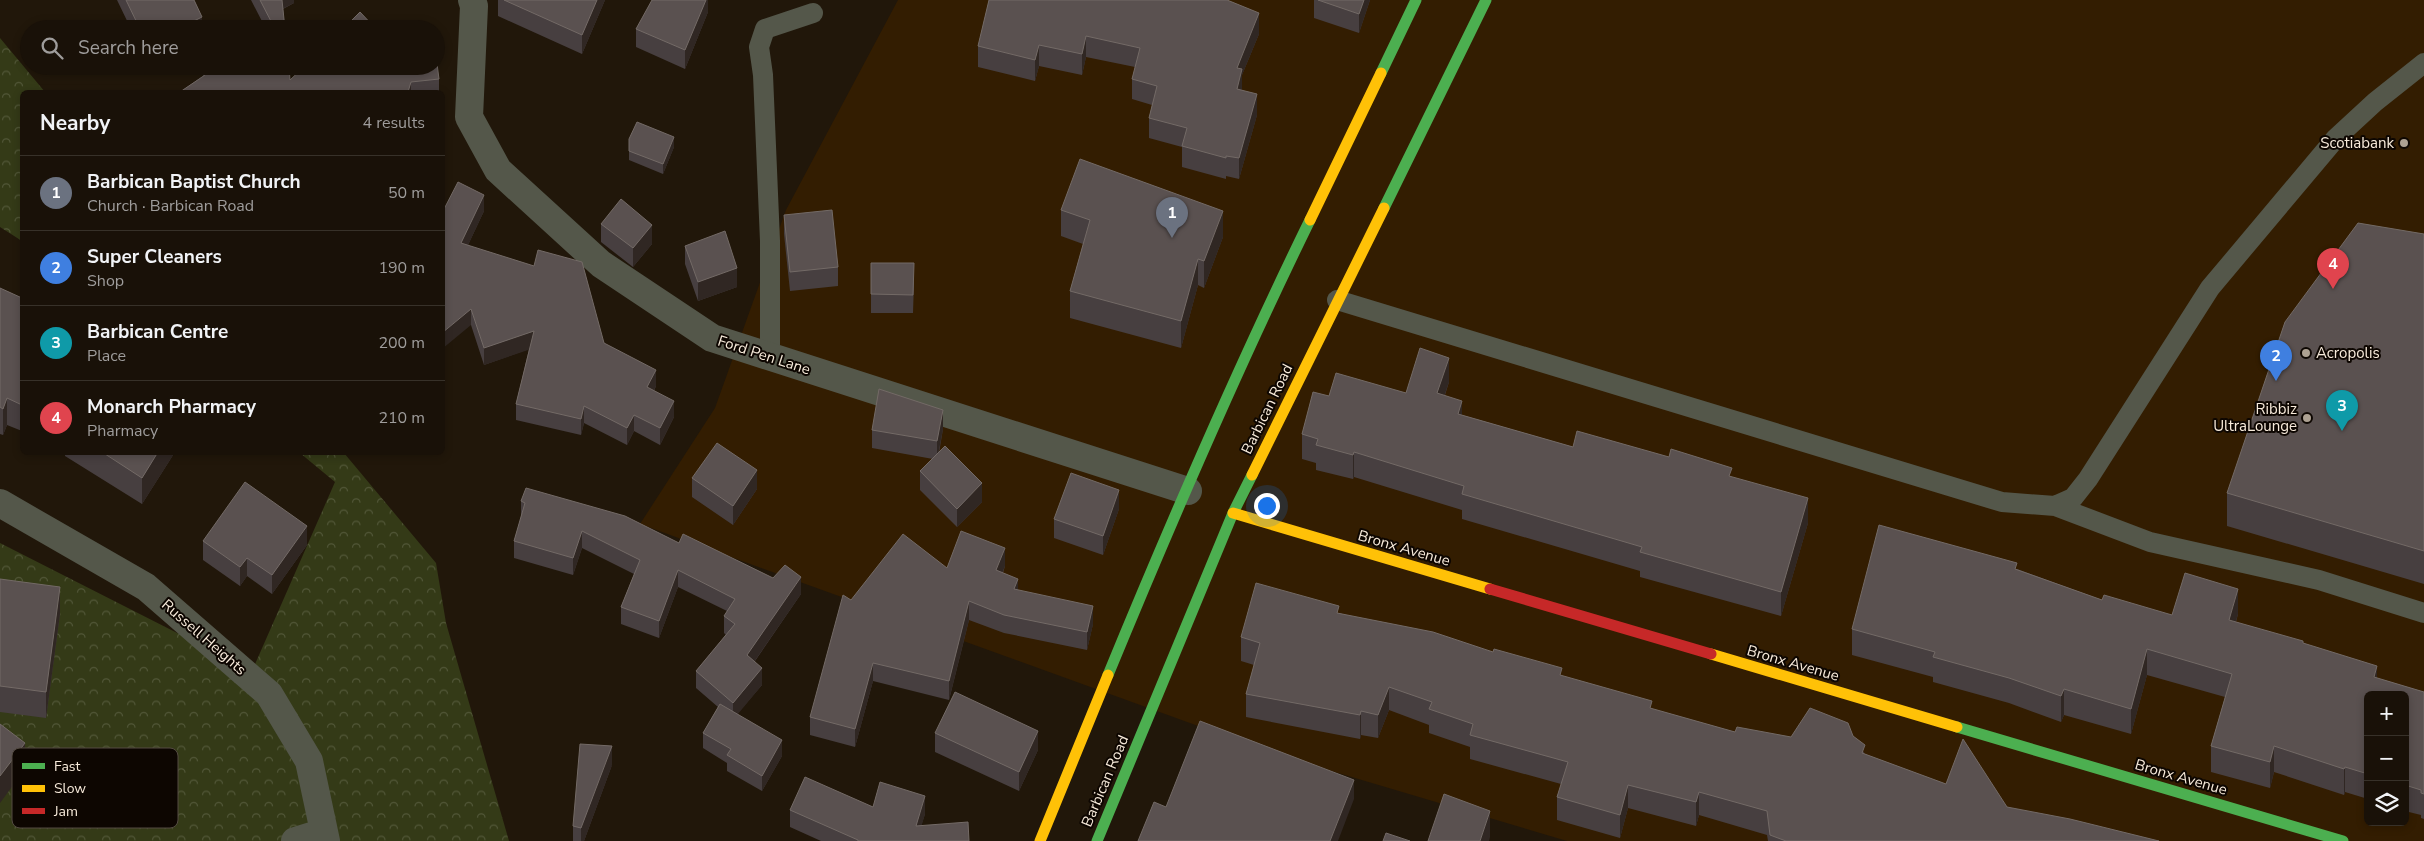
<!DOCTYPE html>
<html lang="en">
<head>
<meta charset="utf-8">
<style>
  :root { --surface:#191108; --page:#221a12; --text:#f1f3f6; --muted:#9f9d9c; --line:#373129; --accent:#ada192 }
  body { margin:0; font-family:"Nunito Sans",sans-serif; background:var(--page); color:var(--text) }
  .controls { position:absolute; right:15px; bottom:15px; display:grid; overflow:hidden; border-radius:8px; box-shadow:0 2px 8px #0003 }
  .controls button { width:45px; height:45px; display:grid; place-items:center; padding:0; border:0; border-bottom:1px solid var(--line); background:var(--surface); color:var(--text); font:25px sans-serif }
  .you { position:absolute; left:1266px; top:505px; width:18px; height:18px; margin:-12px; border:4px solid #fff; border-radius:50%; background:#1a73e8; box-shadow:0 0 0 8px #1a73e833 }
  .badge { display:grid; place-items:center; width:32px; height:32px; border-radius:50%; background:var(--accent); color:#fff; font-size:16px; font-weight:700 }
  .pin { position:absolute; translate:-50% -41px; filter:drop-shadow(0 1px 2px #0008) }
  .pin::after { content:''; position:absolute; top:26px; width:18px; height:15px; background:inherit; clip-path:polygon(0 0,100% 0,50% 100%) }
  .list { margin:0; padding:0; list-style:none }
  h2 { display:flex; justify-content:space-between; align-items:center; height:65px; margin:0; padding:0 20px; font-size:21px }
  h2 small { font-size:16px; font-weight:400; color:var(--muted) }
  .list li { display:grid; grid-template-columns:32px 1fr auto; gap:15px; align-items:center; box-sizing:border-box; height:75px; padding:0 20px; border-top:1px solid var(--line) }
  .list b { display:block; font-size:19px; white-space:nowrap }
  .list p { margin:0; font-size:16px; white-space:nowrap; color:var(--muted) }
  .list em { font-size:16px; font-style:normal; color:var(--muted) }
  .icon { flex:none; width:28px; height:28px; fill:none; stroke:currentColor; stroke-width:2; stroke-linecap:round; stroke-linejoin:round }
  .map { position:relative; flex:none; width:2424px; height:841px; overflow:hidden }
  .search { position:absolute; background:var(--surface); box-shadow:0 2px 8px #0003; left:20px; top:20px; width:425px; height:55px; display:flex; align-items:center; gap:12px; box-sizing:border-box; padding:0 18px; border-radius:28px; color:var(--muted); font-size:19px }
  .panel { position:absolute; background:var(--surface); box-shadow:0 2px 8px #0003; left:20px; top:90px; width:425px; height:365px; border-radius:8px }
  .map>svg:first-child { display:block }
  .built { fill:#331d01; fill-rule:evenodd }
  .forest { fill:url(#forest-crowns) }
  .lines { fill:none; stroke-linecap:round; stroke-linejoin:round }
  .lane { stroke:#54574a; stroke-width:20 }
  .street { stroke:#54574a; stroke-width:28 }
  .fast { stroke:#4caf50; stroke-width:11 }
  .slow { stroke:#ffc107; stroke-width:11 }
  .jam { stroke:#c62828; stroke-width:11 }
  .wall { fill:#473f40 }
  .shaded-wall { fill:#302723 }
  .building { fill:#5a5150; stroke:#736a66 }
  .poi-dot { fill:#ada192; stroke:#0d0601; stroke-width:2 }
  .labels { text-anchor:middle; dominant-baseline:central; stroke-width:4; stroke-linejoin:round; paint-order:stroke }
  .poi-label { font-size:15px; fill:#f8ebdb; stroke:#0d0601; text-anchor:end }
  .street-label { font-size:15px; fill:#f8ebdb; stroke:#0d0601 }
  .key { fill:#0d0601; stroke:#544b42; stroke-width:1 }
  .key-label { font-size:14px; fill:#f8ebdb }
</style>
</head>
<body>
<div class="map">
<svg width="2424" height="841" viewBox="0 0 2424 841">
  <defs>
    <pattern id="forest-crowns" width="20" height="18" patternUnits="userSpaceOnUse" patternTransform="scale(1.25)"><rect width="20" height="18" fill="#343a17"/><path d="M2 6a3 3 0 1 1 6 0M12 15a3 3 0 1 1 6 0" fill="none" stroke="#525738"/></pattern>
  </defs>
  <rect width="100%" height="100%" fill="#21170a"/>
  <path class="built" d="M898 0H2424V841H1567L1281 756 640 524 715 408 786 210ZM2368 695H2405V822H2368Z"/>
  <path class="forest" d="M0 38 45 92H22V241L0 227Z
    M300 453H344L436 563 446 623 509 841H0V543L252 671 335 482Z"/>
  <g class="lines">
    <path class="lane" d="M1337 300 2002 502 2055 506 2150 542 2319 580 2424 613
      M770 357V241L763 75 759 47 765 29 813 13
      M2055 506 2073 498 2088 479 2210 288 2336 138 2375 102 2424 63"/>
    <path class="street" d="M472 0 474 6 469 117 498 170 601 264 712 338 1188 491
      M0 503 146 587 269 694 309 761 326 841
      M295 841 324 832"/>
    <path class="fast" d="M1381 73 1416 0
      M1384 208 1486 0
      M1108 675C1171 522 1237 369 1310 220
      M1957 727 2343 841
      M1097 841 1233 513 1252 475"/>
    <path class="slow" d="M1310 220 1381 73
      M1252 475 1384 208
      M1233 513 1490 589
      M1711 654 1957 727
      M1040 841 1108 675"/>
    <path class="jam" d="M1490 589 1711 654"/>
  </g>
  <path class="wall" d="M117 0H194L202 29H131Z
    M251 0H294V3L283 9 285 29H266Z
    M498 0H605L582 54 498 16Z
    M708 0V12L685 69 636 47V29Z
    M989 0 1259 34 1242 75V90L1257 115 1239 179 1226 176V179L1182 167V147L1149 138V118L1152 105 1132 99V79L1135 67 1086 57 1082 75 1039 66 1035 81 978 67V46Z
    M1314 0H1370L1359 33 1314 18Z
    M202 66H289L290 80 439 79V92H180L203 76Z
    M629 139 674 147 663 174 629 160Z
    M1061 210 1223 237 1204 288 1198 285 1181 348 1070 318V291L1083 244 1061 236Z
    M484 211 468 245 604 343 656 386 654 391 674 417 660 445 634 431 627 445 584 423 581 435 516 420V404L529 349 484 365 471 325 442 213Z
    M784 215 838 267V286L790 291 784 234Z
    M601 224 652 244 633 267 601 242Z
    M2424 234V584L2227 526V493Z
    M685 246 737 287 698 301 685 264Z
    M871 263 914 282 913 313H871Z
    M0 288 22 298V431L7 425 3 435 0 434Z
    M1449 382 1445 395 1462 415 1573 447 1732 477 1808 523 1781 616 1640 577V571L1462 519V510L1354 477 1353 479 1316 470V463L1302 459V434L1329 396 1406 393Z
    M943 429 939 453 982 502 957 527 920 490V471L933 459 872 448V430Z
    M65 452H175L142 504 65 456Z
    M692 478 757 489 733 525 692 497Z
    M521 501 679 543 801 594 755 661 762 685 737 714 782 756 762 791 727 771V763L703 748V733L718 707 696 688V671L726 635 724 633V616L727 611 678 587 659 638 621 624V607L634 574 582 548 573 575 514 558V541L521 517Z
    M1119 509 1103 555 1054 538V519Z
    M203 541 307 545 272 594 247 576 240 586 203 560Z
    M1005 566 1003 573 1018 590 1093 624 1087 650 1004 633 969 620 949 700 873 681 855 747 810 735V717L851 600 947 568Z
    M2017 569 2102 600 2172 615 2238 614 2236 622 2303 643 2377 678 2424 692V819L2421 818V815L2405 811V695H2368V799L2345 792 2344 795 2274 772 2270 788 2211 772V746L2225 697 2147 675 2131 734 2064 715 2061 722 2009 703 1933 682V677L1852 655V629Z
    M0 579 60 614 46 718 0 712Z
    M1339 613 1562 676 1652 709 1735 732 1791 737 1853 736 1865 754 2007 807 2159 841H1768L1767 835 1699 815 1696 826 1628 808 1620 838 1557 820V797L1561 784 1470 759V747L1429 733V725L1389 710 1378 738 1361 735 1360 739 1246 717V694L1254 665 1241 661V637Z
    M935 733 1038 750 1019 791 935 752Z
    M612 765 584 841H573V826Z
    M873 807 925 814 921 826 969 841H821L790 827V810Z"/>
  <path class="shaded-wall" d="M282 0H294V3L282 9Z
    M597 0H605L582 54V35Z
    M706 0H708V12L685 69V50Z
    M1364 0H1370L1359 33V14Z
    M1259 13V34L1242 75V90L1237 109V68Z
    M202 17V29H178Z
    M1086 36V57L1082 75V54Z
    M1039 45V66L1035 81V60Z
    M411 82V92H408Z
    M1257 94V115L1239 179V158Z
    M674 137V147L663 174V164Z
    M484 195V211L461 260V243Z
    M1223 211V237L1204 288V261Z
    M652 225V244L633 267V248Z
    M1198 259V285L1181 348V321Z
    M737 268V287L698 301V282Z
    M471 309V325L442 349V333Z
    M534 331V348L484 365V348Z
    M1449 358V382L1437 417V393Z
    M656 370V386L647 404V387Z
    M7 398V425L3 435V409Z
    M674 401V417L660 445V428Z
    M1462 401V425L1458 414Z
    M584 406V423L581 435V419Z
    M943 410V429L937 460V441Z
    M634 415V431L627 445V428Z
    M158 452H175L142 504V478Z
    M1354 452V477L1353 479V455Z
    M757 470V489L733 525V506Z
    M982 483V502L957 527V509Z
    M1119 490V509L1103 555V536Z
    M1808 498V523L1781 616V592Z
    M307 526V545L272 594V575Z
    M582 531V548L573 575V558Z
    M1005 548V566L996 588V570Z
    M247 558V576L240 586V567Z
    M678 570V587L659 638V621Z
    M801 577V594L747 672V655Z
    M1018 579V597L1014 589Z
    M60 587V614L46 718V692Z
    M2238 589V614L2229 645V620Z
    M969 601V620L949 700V681Z
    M1093 606V624L1087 650V632Z
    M2147 649V675L2131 734V709Z
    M873 663V681L855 747V729Z
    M2377 666V692L2374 677Z
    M762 668V685L733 720V703Z
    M1389 687V710L1378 738V715Z
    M2064 689V715L2061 722V696Z
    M1361 711V735L1360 739V715Z
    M1038 731V750L1019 791V772Z
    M782 740V756L762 791V776Z
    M25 743V769L0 803V776Z
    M612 746V765L584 841H581V828Z
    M2274 746V772L2270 788V762Z
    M2345 767V792L2344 795V769Z
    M1354 780V799L1338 841H1330Z
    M1628 785V808L1620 838V815Z
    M1699 792V815L1696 826V802Z
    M925 796V814L917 841 916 826Z
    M1490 811V837L1489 841H1480Z"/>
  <path class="building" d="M126 0H194L202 17 178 29H140Z
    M260 0H282L285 29H275Z
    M504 0H597L582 35Z
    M652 0H706L685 50 636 29Z
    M989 0H1227L1259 13 1237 68 1242 69 1237 89 1257 94 1239 158 1226 156V158L1182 146 1187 128 1149 118 1157 86 1132 79 1140 48 1086 36 1082 54 1039 45 1035 60 978 46Z
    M1318 0H1364L1359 14Z
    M360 12 376 29H343Z
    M436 56 439 79 411 82 408 92H180L205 75 204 66H289L290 80 305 66H436Z
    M637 122 674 137 663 164 629 151V139Z
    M1080 159 1223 211 1204 261 1198 259 1181 321 1070 291 1090 220 1061 210Z
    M458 182 484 195 461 243 534 266 538 250 582 262 604 343 656 370 647 387 674 401 660 428 634 415 627 428 584 406 581 419 516 404 534 331 484 348 471 309 442 333V213Z
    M621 199 652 225 633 248 601 224Z
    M832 210 838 267 790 272 784 215Z
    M2358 223 2424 234V551L2227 493 2285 322Z
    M725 231 737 268 698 282 685 246Z
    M871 263H914L913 295 871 294Z
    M0 288 22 298V405L7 398 3 409 0 407Z
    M1420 348 1449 358 1437 393 1462 401 1458 414 1573 447 1577 431 1669 457 1671 449 1732 468 1729 476 1808 498 1781 592 1640 552 1642 547 1462 494 1464 486 1354 452 1353 455 1316 445 1318 439 1302 434 1313 392 1329 396 1336 373 1406 393Z
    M879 389 943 410 937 441 872 430Z
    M717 443 757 470 733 506 692 478Z
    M945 446 982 483 957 509 920 471Z
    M102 452H158L142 478Z
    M1071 473 1119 490 1103 536 1054 519Z
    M245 482 307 526 272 575 247 558 240 567 203 541Z
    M526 488 625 516 679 543 683 534 773 578 785 565 801 577 747 655 762 668 733 703 696 671 735 624 724 616 735 599 678 570 659 621 621 607 640 560 582 531 573 558 514 541 525 503 521 501Z
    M1879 525 2017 563 2015 569 2102 600 2104 595 2172 615 2185 573 2238 589 2229 620 2303 641V643L2377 666 2374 677 2424 692V794L2421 793V790L2405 785V695H2368V774L2345 767 2344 769 2274 746 2270 762 2211 746 2232 674 2147 649 2131 709 2064 689 2061 696 2009 678 1933 657 1935 652 1852 629Z
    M961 531 1005 548 996 570 1018 579 1014 589 1093 606 1087 632 1004 615 969 601 949 681 873 663 855 729 810 717 843 595 851 600 903 534 947 568Z
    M0 579 60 587 46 692 0 686Z
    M1256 583 1339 606 1337 613 1433 632 1493 652 1494 649 1562 668 1560 675 1652 701 1650 708 1735 732 1737 727 1791 737 1810 708 1848 723 1853 736 1865 745 1862 753 1946 784 1963 739 2007 807 2070 819 2159 841H1786L1770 835 1767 811 1699 792 1696 802 1628 785 1620 815 1557 797 1568 762 1470 735 1473 724 1429 709 1432 702 1389 687 1378 715 1361 711 1360 715 1246 694 1260 643 1241 637Z
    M955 692 1038 731 1019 772 935 733Z
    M720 704 782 740 762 776 727 755 731 749 703 733Z
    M1200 721 1354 780 1330 841H1138L1154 802 1166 807Z
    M0 724 25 743 0 776Z
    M580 744 612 746 581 828 573 826Z
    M805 777 873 807 880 782 925 796 916 826 968 822 969 841H858V840L790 810Z
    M1444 794 1490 811 1480 841H1428Z
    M1386 833 1410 841H1383Z"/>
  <g class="poi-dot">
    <circle cx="2404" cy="143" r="5"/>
    <circle cx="2306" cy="353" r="5"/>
    <circle cx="2307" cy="418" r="5"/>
  </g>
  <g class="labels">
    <g class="poi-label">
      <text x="2394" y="143">Scotiabank</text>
      <text x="2316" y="353" text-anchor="start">Acropolis</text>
      <text x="2297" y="409">Ribbiz<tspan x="2297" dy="17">UltraLounge</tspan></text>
    </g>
    <g class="street-label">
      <text transform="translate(764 355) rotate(18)">Ford Pen Lane</text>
      <text transform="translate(1267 409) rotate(-64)">Barbican Road</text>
      <text transform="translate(1404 548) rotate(16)">Bronx Avenue</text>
      <text transform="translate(204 637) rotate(41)">Russell Heights</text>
      <text transform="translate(1793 663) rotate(16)">Bronx Avenue</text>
      <text transform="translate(2181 777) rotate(16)">Bronx Avenue</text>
      <text transform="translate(1105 781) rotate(-67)">Barbican Road</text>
    </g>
  </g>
  <rect x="12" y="748" width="166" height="80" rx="8" class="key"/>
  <rect x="22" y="763" width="23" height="6" fill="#4caf50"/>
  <rect x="22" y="785" width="23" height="7" fill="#ffc107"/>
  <rect x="22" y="808" width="23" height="6" fill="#c62828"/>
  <g class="key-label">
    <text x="54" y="771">Fast</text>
    <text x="54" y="793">Slow</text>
    <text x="54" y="816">Jam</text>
  </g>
</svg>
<div class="controls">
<button>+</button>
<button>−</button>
<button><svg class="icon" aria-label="layers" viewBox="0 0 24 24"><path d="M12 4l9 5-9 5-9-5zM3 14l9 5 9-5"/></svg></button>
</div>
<div class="you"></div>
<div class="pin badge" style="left:1172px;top:238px;background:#6b7280">1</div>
<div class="pin badge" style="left:2276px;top:381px;background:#3f7fe0">2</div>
<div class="pin badge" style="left:2342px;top:431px;background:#0f9aa8">3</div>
<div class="pin badge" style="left:2333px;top:289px;background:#e0444e">4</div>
<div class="search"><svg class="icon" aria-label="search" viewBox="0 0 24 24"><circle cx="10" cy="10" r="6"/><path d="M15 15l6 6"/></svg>Search here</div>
<section class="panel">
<h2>Nearby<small>4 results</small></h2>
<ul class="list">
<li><span class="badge" style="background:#6b7280">1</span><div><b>Barbican Baptist Church</b><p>Church · Barbican Road</p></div><em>50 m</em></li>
<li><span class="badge" style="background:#3f7fe0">2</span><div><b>Super Cleaners</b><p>Shop</p></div><em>190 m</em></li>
<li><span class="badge" style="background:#0f9aa8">3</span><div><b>Barbican Centre</b><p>Place</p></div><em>200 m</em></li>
<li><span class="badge" style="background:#e0444e">4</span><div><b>Monarch Pharmacy</b><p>Pharmacy</p></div><em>210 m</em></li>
</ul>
</section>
</div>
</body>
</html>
